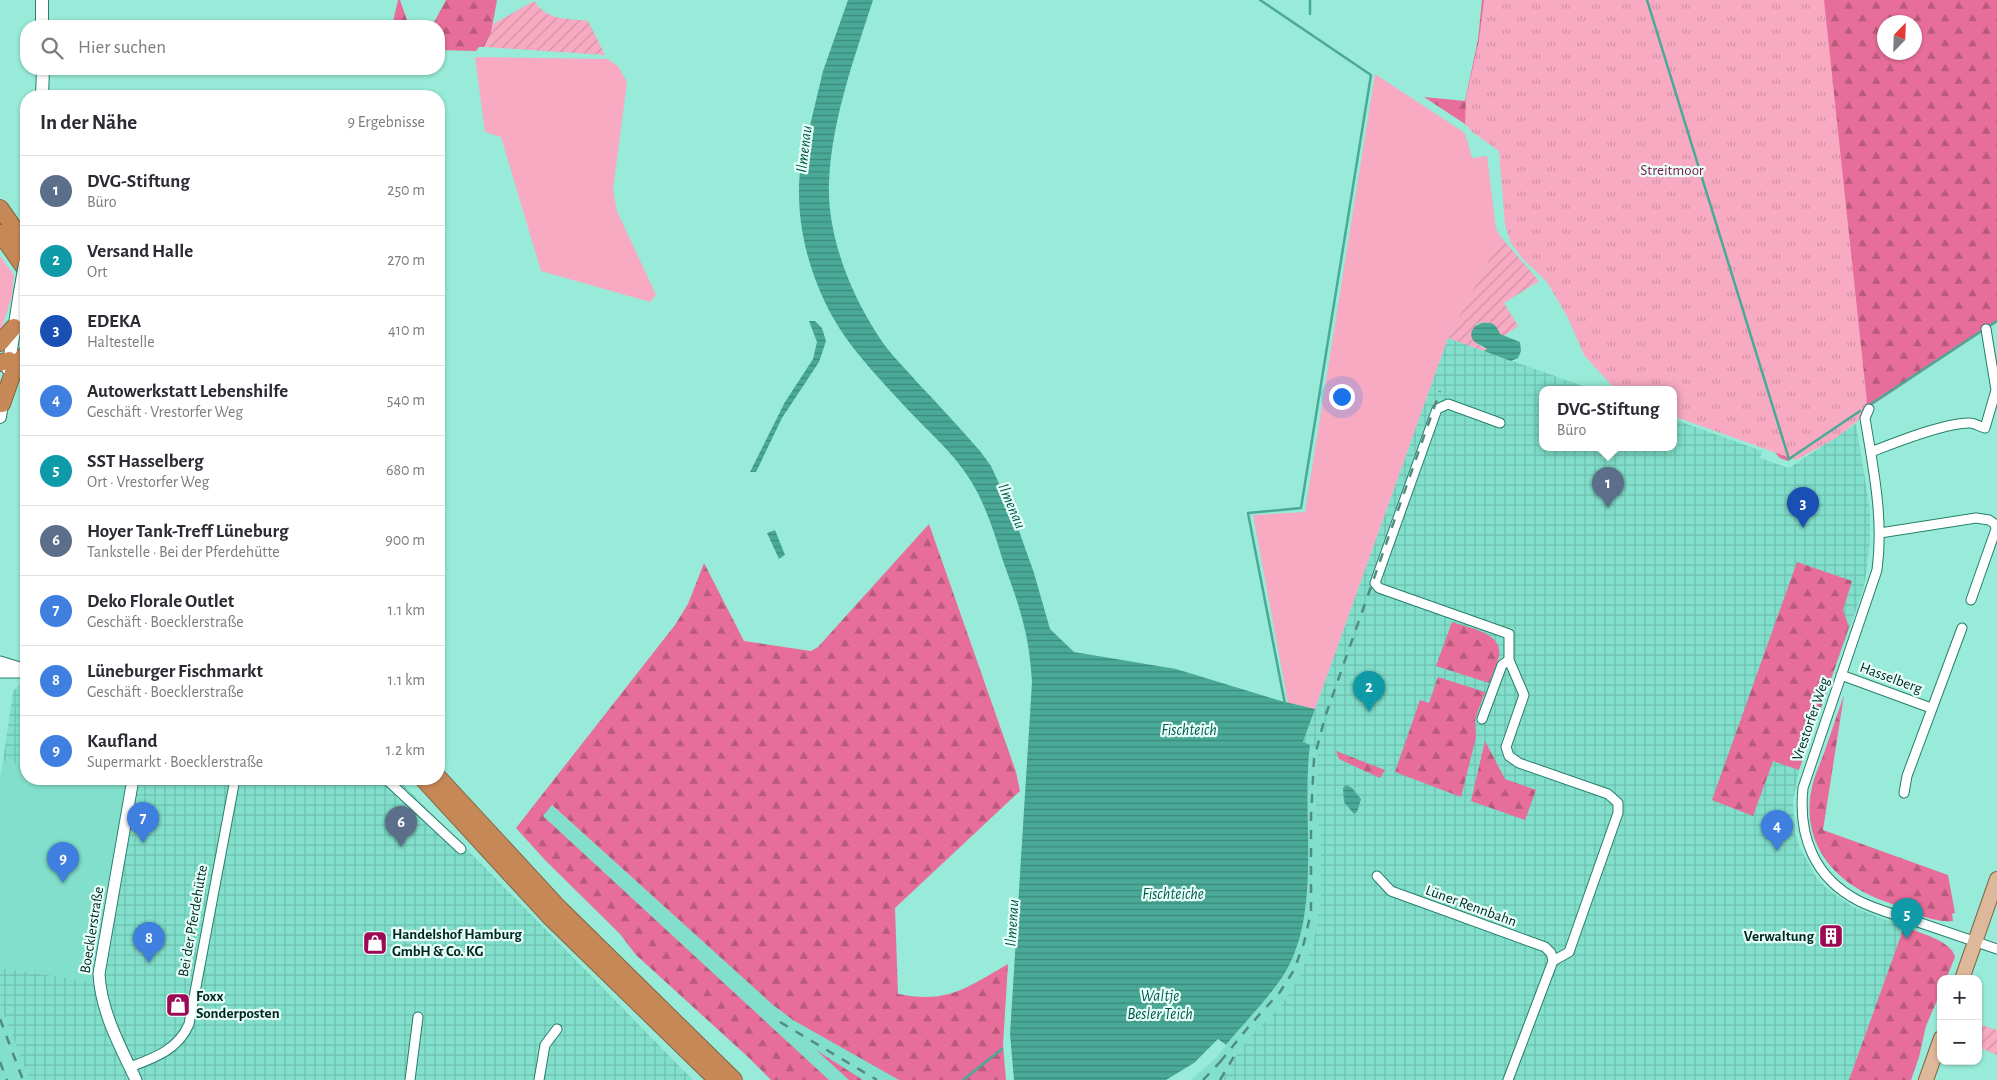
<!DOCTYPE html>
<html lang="de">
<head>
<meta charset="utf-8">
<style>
  :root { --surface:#fff; --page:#f2f2f3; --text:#2b2b33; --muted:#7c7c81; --line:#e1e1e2; --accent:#9d0955 }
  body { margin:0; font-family:"Alegreya Sans",sans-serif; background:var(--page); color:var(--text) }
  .controls { position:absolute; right:15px; bottom:15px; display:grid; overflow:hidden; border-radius:10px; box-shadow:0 1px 4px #0004 }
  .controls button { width:45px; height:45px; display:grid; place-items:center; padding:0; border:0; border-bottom:1px solid var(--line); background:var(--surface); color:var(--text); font:25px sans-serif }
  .compass { position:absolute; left:1877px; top:15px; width:45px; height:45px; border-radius:50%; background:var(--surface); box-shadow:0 1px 4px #0004; rotate:23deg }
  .you { position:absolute; left:1341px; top:396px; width:18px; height:18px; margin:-12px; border:4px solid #fff; border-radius:50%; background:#1a73e8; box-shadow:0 0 0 8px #1a73e833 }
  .badge { display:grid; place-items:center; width:32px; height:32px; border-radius:50%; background:var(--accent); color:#fff; font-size:16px; font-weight:700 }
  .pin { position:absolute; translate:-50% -41px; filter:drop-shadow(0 1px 2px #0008) }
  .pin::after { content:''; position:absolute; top:26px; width:18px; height:15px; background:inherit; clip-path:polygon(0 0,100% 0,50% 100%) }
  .popup { position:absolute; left:1539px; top:386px; width:138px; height:65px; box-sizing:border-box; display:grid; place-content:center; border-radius:10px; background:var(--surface); filter:drop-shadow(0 1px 4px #0005); font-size:16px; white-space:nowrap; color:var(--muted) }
  .popup b { font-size:19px; color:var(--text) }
  .popup::after { content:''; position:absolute; left:50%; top:100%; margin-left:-10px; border:10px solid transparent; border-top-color:var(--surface) }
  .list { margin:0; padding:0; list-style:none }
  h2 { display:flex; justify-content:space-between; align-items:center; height:65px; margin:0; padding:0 20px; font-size:21px }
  h2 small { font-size:16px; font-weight:400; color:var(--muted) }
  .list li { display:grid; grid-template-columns:32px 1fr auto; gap:15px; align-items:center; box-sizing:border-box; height:70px; padding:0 20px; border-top:1px solid var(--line) }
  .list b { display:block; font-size:19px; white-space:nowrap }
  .list p { margin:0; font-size:16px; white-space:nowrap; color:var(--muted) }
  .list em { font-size:16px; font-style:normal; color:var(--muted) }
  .icon { flex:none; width:28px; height:28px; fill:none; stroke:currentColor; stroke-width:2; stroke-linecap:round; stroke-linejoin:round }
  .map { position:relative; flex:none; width:1997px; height:1080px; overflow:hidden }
  .search { position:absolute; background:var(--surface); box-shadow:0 1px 4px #0004; left:20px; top:20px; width:425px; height:55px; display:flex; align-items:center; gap:12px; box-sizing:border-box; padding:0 18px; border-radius:20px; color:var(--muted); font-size:19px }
  .panel { position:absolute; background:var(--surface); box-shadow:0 1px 4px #0004; left:20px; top:90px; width:425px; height:695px; border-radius:20px }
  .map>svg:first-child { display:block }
  .built { fill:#81dfcb }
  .industrial { fill:url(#industrial-grid) }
  .grass { fill:#f7aac2 }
  .forest { fill:url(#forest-firs); fill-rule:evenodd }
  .park { fill:url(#park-tufts) }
  .garden { fill:url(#garden-furrows) }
  .water { fill:url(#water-rules) }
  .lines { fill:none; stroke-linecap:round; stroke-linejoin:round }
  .stream { stroke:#4aa997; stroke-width:2.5 }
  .minor-casing { stroke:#277e6e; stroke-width:11 }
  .tertiary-casing { stroke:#277e6e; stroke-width:13 }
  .secondary-casing { stroke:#277e6e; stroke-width:14 }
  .primary-casing { stroke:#816543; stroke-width:16 }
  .motorway-casing { stroke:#816543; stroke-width:18 }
  .minor { stroke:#fff; stroke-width:9 }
  .tertiary { stroke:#fff; stroke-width:11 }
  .secondary { stroke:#fff; stroke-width:12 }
  .primary { stroke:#ddb89a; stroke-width:14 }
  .motorway { stroke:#c68857; stroke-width:16 }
  .rail { stroke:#508d80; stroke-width:2.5; stroke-dasharray:9 9; stroke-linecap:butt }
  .secondary-bridge-casing { stroke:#277e6e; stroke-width:14; stroke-linecap:butt }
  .secondary-bridge { stroke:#fff; stroke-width:12 }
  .labels { text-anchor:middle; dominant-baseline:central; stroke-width:4.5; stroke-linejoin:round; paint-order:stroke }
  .park-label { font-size:15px; fill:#85174a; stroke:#e7fff9 }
  .street-label { font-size:15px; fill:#01251f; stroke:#e7fff9 }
  .poi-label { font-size:15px; font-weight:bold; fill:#01251f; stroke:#e7fff9; text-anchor:start }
  .water-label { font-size:16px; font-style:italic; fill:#01574a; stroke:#e7fff9 }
</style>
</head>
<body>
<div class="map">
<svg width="1997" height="1080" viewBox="0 0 1997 1080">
  <defs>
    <pattern id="industrial-grid" width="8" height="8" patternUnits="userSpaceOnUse" patternTransform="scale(1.25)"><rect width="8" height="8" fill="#81dfcb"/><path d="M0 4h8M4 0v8" fill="none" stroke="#6ebfae"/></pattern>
    <pattern id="forest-firs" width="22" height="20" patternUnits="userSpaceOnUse" patternTransform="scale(1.25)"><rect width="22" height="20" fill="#e76e9a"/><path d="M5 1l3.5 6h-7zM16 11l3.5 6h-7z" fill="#b95a7d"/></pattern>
    <pattern id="park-tufts" width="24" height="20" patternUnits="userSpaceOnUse" patternTransform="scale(1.25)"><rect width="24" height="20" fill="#f7aac2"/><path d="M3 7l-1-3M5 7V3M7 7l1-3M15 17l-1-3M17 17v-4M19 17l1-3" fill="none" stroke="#d292a6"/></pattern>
    <pattern id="garden-furrows" width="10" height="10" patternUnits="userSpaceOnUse" patternTransform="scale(1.25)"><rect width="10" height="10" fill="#f7aac2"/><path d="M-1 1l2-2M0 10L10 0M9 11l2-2" fill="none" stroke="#d292a6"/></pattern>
    <pattern id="water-rules" width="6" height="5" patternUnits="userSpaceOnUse" patternTransform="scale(1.25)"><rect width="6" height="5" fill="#4aa997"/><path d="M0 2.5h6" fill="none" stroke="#3b897b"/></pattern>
  </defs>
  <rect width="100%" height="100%" fill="#98ebd8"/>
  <path class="built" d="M1366 591 1316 813 1321 836V866L1320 903 1313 946 1296 983 1281 1006 1254 1032 1222 1080H1191L1216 1058 1243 1024 1271 994 1287 970 1298 945 1306 904 1307 784 1310 745 1313 746Z
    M3 761 26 766V779H90L127 786 95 982 0 968V778Z
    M551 805 783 1013 899 1080H863L820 1053 849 1080H829L543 816Z
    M0 1004 30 1080H0Z"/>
  <path class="industrial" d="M1448 338 1591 389H1543V447H1673V419L1762 451 1760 458 1789 468 1856 424 1870 510V542L1866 574 1863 590 1799 770 1793 801 1795 833 1800 848 1816 877 1827 889 1853 907 1904 927 1849 1080H1222L1237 1054 1254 1032 1281 1006 1296 983 1313 946 1320 903 1321 866V836L1316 813 1318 748 1303 743Z
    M25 680H26V766L3 761 13 691Z
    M90 779H398L693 1080H30L0 1004V968L94 982 127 786Z"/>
  <path class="grass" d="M475 57 608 59 618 66 627 82 613 190 617 211 656 295 650 302 541 271 501 137 485 132Z
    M1375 74 1465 133 1472 158 1487 156 1496 229 1501 237 1448 338 1315 709 1041 1080 1074 653 1288 703 1253 515 1305 512Z
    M0 256 14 275 12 296 0 333Z"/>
  <path class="forest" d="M398 0H400L409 26H392Z
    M446 0H497L491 33 484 47H479L476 51 439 50V26H432Z
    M1482 0H1997V322L1788 461 1780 458 1770 447 1673 389 1494 143 1424 97 1465 101 1478 40ZM1884 22H1914V52H1884Z
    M929 524 1016 772 1020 791 895 908 898 994C948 1004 966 988 1008 964L1003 1045 1006 1080H899L793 1020 773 1005 552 805 543 816 829 1080H771L747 1056 636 955 620 934 546 861 516 828 675 625 688 604 704 563 744 641 811 651 818 647Z
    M1797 562 1852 581 1843 610 1849 627 1799 770 1773 761 1753 816 1712 800Z
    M1452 622C1468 628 1503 632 1499 656 1497 665 1492 674 1489 683L1436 666Z
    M1438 677 1485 692 1475 719 1476 737 1461 797 1395 772 1420 700 1429 703Z
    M1844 695 1823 830 1948 875 1955 913 1952 914 1953 921C1930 923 1906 909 1884 901 1836 884 1802 846 1811 792 1813 780 1818 768 1823 756 1830 736 1837 715 1844 695Z
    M1485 741 1505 779 1536 790 1525 820 1471 801Z
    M1336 751 1385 770 1380 778 1339 759Z
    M1904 927C1918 932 1952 941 1955 957L1946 979H1941V991L1926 1026 1919 1057 1911 1080H1849Z
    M816 1050 863 1080H849Z"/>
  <path class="park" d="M1484 0H1824L1867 402 1859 420 1836 438 1796 460 1673 416V389H1615L1584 355 1568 318 1547 282 1522 258 1511 243 1505 225 1499 151 1471 131 1465 123 1466 98 1479 40Z"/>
  <path class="garden" d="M534 1C548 21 566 18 588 21L605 55 484 47 491 33 493 24Z
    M1501 237 1539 281 1504 303 1518 326 1504 336 1500 334C1495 322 1489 321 1476 324L1477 344 1487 349 1484 351 1448 338Z
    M1978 1024 1997 1030V1055L1978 1047Z"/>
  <path class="water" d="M848 0H873C854 59 831 122 829 184 827 239 854 303 886 347 895 359 906 369 916 381 938 404 959 427 980 451L991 466 1013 514 1034 573 1050 629 1074 652 1176 669 1281 701 1315 709 1303 742 1310 745C1301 815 1322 909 1286 971 1270 998 1246 1020 1226 1045L1218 1039 1194 1063 1166 1080H1014L1010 1034 1032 682C1031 670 1030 657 1028 645 1023 615 1012 586 1002 558 994 531 984 501 969 478 953 453 931 434 911 413 888 388 855 354 838 326 809 279 793 218 801 163L823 71Z
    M809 321H815L822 328 826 341 819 362 782 418 756 472H750L785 402 813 359 817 342Z
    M1482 323C1493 322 1496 324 1500 334L1520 342 1521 351 1518 358 1511 361 1484 351 1487 349C1483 346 1479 345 1475 342 1467 335 1473 325 1482 323Z
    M775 530 785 555 779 559 767 533Z
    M1346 785 1352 788 1361 799 1357 812 1354 814 1344 802 1343 788Z"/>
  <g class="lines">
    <path class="stream" d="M1260 0 1371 75 1301 508 1248 513 1285 704
      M1647 0 1789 459 1860 411
      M1310 14V0
      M1988 327 1997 321
      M1871 404 1983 330
      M963 1080 1002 1049"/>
    <defs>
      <path id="minor" d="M1869 409 1865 418C1873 468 1884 518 1877 570L1803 788C1798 836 1814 878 1859 901 1875 909 1892 914 1909 919 1939 929 1968 939 1997 949
        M1500 423 1448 404 1437 409 1375 583 1379 588 1509 634V660L1524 695 1506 747 1509 756 1519 763 1608 794 1618 803V813L1569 952 1553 961
        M1871 452C1894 443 1946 422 1970 423 1975 423 1980 427 1985 428L1996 390 1986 329
        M1880 533 1976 518 1989 520 1995 524 1996 529 1971 600
        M1841 675 1931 708
        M1482 719 1502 665 1509 660
        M386 779 461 849
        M1904 793 1907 776 1962 628
        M1377 876 1391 891 1545 947 1551 953 1553 961 1508 1080
        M130 1067C154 1058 178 1050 189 1024L235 779
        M410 1080 418 1017
        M539 1080 545 1045 557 1029"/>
      <path id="tertiary" d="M0 662 26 670
        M0 672H21
        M133 779 99 974C101 1012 120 1046 136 1080"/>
      <path id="secondary" d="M42 0V26
        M42 96 43 69
        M8 369 20 292
        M0 417 3 396"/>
      <path id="primary" d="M1962 979 1997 879
        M1926 1080 1941 1038"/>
      <path id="motorway" d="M0 208 26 245
        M0 233 26 270
        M0 343 14 327
        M0 363 9 360
        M2 404 16 364 26 354
        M439 778 559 908 734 1080
        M423 779 549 916 717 1080"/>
    </defs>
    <use href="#minor" class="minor-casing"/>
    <use href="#tertiary" class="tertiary-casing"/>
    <use href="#secondary" class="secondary-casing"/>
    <use href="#primary" class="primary-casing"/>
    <use href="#motorway" class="motorway-casing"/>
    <use href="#minor" class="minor"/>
    <use href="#tertiary" class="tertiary"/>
    <use href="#secondary" class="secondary"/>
    <use href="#primary" class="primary"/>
    <use href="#motorway" class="motorway"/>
    <path class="rail" d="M0 1019 23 1080
      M780 1022 877 1080
      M0 1062 7 1080
      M1220 1062 1250 1025 1280 992 1294 970 1304 943 1311 912V816L1314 759 1325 717 1440 391
      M1203 1080 1224 1058
      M1220 1080 1236 1053"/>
    <defs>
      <path id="secondary-bridge" d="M20 292 25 264"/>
    </defs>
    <use href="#secondary-bridge" class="secondary-bridge-casing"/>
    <use href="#secondary-bridge" class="secondary-bridge"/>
  </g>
  <defs>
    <symbol id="building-square" viewBox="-11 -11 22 22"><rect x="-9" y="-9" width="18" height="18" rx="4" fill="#9d0955" stroke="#e7fff9"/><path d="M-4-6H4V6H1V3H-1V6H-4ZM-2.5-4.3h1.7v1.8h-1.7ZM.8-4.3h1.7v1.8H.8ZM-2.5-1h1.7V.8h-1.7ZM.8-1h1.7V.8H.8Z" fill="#fff"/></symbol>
    <symbol id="shop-square" viewBox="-11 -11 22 22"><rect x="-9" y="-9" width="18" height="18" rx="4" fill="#9d0955" stroke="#e7fff9"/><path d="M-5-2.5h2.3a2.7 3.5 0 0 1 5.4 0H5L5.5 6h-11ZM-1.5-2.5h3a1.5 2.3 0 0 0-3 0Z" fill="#fff"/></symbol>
  </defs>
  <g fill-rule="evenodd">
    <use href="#building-square" x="1817" y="922" width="28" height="28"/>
    <use href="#shop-square" x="361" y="929" width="28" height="28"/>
    <use href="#shop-square" x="164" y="991" width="28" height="28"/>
  </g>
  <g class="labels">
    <g class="park-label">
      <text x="1672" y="170">Streitmoor</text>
    </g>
    <g class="street-label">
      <text transform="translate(1891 678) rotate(20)">Hasselberg</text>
      <text transform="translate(1811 719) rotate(-71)">Vrestorfer Weg</text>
      <text transform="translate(1471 906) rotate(20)">Lüner Rennbahn</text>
      <text transform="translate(193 921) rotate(-80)">Bei der Pferdehütte</text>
      <text transform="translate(92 930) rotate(-81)">Boecklerstraße</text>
    </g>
    <g class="poi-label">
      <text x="392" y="934">Handelshof Hamburg<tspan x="392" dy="17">GmbH &amp; Co. KG</tspan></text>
      <text x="1814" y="936" text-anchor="end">Verwaltung</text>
      <text x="196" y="996">Foxx<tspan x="196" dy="17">Sonderposten</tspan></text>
    </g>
    <g class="water-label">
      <text transform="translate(804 149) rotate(-83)">Ilmenau</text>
      <text transform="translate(1012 506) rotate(67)">Ilmenau</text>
      <text x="1189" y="730">Fischteich</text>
      <text x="1173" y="894">Fischteiche</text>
      <text transform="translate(1012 923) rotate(-86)">Ilmenau</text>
      <text x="1160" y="996">Waltje<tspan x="1160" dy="18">Besler Teich</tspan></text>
    </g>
  </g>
</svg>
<div class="controls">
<button>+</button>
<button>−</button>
</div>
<svg class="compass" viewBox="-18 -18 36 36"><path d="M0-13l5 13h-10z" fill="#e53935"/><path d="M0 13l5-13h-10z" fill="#7c7c81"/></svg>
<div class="you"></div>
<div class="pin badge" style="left:1608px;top:508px;background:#5c6f8a">1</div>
<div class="popup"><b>DVG-Stiftung</b>Büro</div>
<div class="pin badge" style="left:1369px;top:712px;background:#0f9aa8">2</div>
<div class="pin badge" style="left:1803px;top:528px;background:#1a4fb4">3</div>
<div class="pin badge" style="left:1777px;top:851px;background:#3f7fe0">4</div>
<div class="pin badge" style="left:1907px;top:939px;background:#0f9aa8">5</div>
<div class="pin badge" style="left:401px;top:847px;background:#5c6f8a">6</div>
<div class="pin badge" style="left:143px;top:843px;background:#3f7fe0">7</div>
<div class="pin badge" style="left:149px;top:963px;background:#3f7fe0">8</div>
<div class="pin badge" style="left:63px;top:883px;background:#3f7fe0">9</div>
<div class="search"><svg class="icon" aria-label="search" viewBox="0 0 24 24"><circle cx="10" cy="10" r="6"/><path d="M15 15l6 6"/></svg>Hier suchen</div>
<section class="panel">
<h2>In der Nähe<small>9 Ergebnisse</small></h2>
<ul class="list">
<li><span class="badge" style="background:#5c6f8a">1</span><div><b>DVG-Stiftung</b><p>Büro</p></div><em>250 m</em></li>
<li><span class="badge" style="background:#0f9aa8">2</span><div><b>Versand Halle</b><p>Ort</p></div><em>270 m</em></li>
<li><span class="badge" style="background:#1a4fb4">3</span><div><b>EDEKA</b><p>Haltestelle</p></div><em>410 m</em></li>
<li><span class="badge" style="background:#3f7fe0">4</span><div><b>Autowerkstatt Lebenshilfe</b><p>Geschäft · Vrestorfer Weg</p></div><em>540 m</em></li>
<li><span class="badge" style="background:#0f9aa8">5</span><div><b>SST Hasselberg</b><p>Ort · Vrestorfer Weg</p></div><em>680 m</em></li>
<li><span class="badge" style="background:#5c6f8a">6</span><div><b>Hoyer Tank-Treff Lüneburg</b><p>Tankstelle · Bei der Pferdehütte</p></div><em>900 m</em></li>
<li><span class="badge" style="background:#3f7fe0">7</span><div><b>Deko Florale Outlet</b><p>Geschäft · Boecklerstraße</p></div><em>1.1 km</em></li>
<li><span class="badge" style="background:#3f7fe0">8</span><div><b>Lüneburger Fischmarkt</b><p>Geschäft · Boecklerstraße</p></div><em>1.1 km</em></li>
<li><span class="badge" style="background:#3f7fe0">9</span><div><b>Kaufland</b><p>Supermarkt · Boecklerstraße</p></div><em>1.2 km</em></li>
</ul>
</section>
</div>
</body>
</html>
